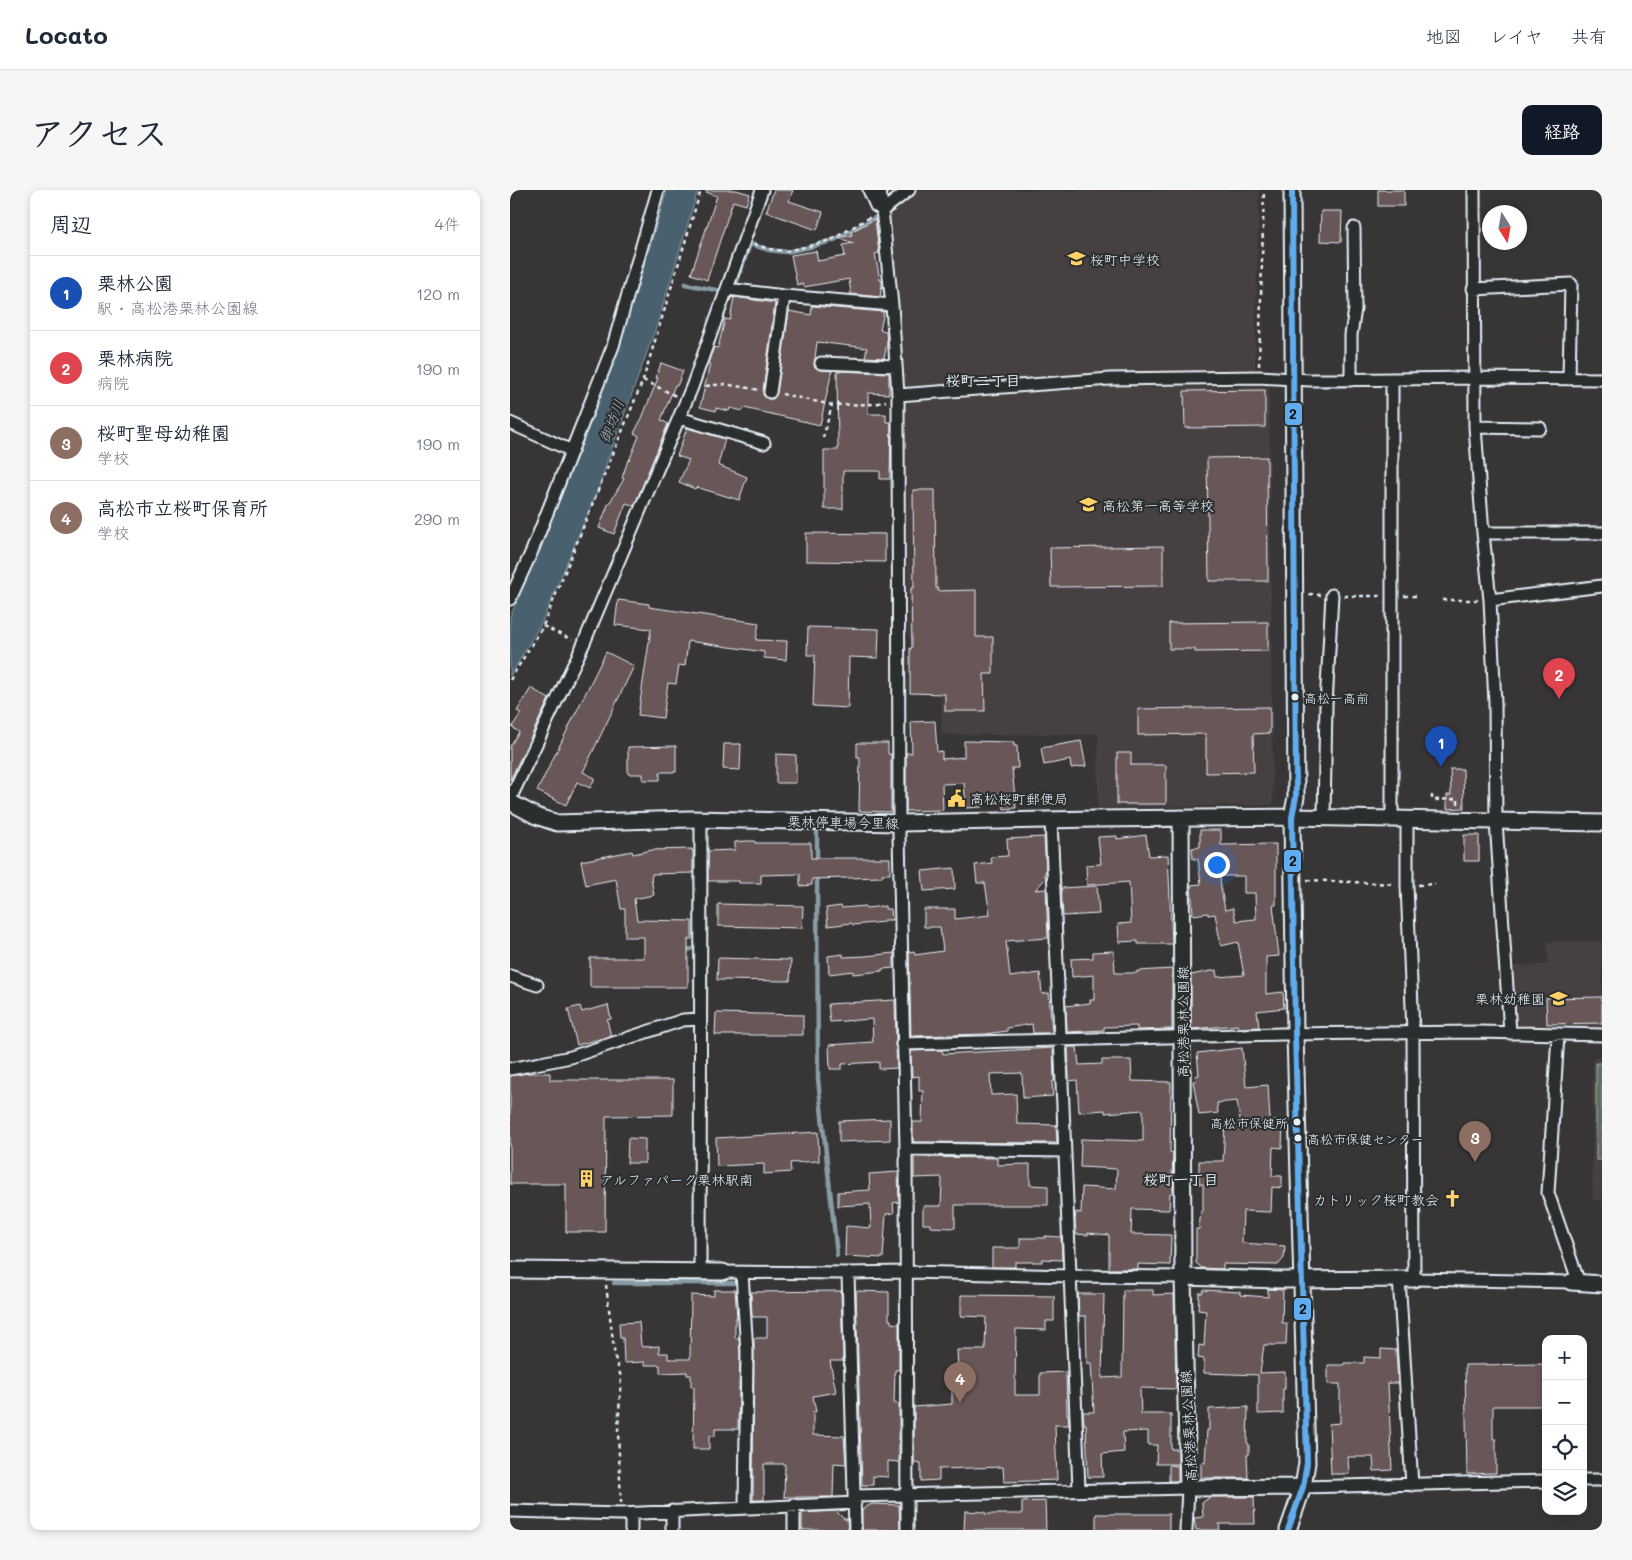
<!DOCTYPE html>
<html lang="ja">
<head>
<meta charset="utf-8">
<style>
  :root { --surface:#fff; --page:#f6f6f7; --text:#1f2937; --muted:#747a83; --line:#e0e1e3; --accent:#111827 }
  body { margin:0; font-family:Mali,"Klee One",sans-serif; background:var(--page); color:var(--text) }
  .controls { position:absolute; right:15px; bottom:15px; display:grid; overflow:hidden; border-radius:10px; box-shadow:0 2px 8px #0003 }
  .controls button { width:45px; height:45px; display:grid; place-items:center; padding:0; border:0; border-bottom:1px solid var(--line); background:var(--surface); color:var(--text); font:25px sans-serif }
  .compass { position:absolute; left:972px; top:15px; width:45px; height:45px; border-radius:50%; background:var(--surface); box-shadow:0 2px 8px #0003; rotate:169deg }
  .you { position:absolute; left:706px; top:674px; width:18px; height:18px; margin:-12px; border:4px solid #fff; border-radius:50%; background:#1a73e8; box-shadow:0 0 0 8px #1a73e833 }
  .badge { display:grid; place-items:center; width:32px; height:32px; border-radius:50%; background:var(--accent); color:#fff; font-size:16px; font-weight:700 }
  .pin { position:absolute; translate:-50% -41px; filter:drop-shadow(0 1px 2px #0008) }
  .pin::after { content:''; position:absolute; top:26px; width:18px; height:15px; background:inherit; clip-path:polygon(0 0,100% 0,50% 100%) }
  .list { margin:0; padding:0; list-style:none }
  h2 { display:flex; justify-content:space-between; align-items:center; height:65px; margin:0; padding:0 20px; font-size:21px }
  h2 small { font-size:16px; font-weight:400; color:var(--muted) }
  .list li { display:grid; grid-template-columns:32px 1fr auto; gap:15px; align-items:center; box-sizing:border-box; height:75px; padding:0 20px; border-top:1px solid var(--line) }
  .list b { display:block; font-size:19px; white-space:nowrap }
  .list p { margin:0; font-size:16px; white-space:nowrap; color:var(--muted) }
  .list em { font-size:16px; font-style:normal; color:var(--muted) }
  .icon { flex:none; width:28px; height:28px; fill:none; stroke:currentColor; stroke-width:2; stroke-linecap:round; stroke-linejoin:round }
  .map { position:relative; flex:none; width:1092px; height:1340px; overflow:hidden; border-radius:10px }
  header { display:flex; align-items:center; gap:30px; box-sizing:border-box; height:70px; padding:0 25px; background:var(--surface); border-bottom:1px solid var(--line) }
  header strong { font-size:24px }
  nav { display:flex; gap:28px; margin-inline-start:auto; font-size:18px }
  .intro { display:flex; align-items:center; justify-content:space-between; box-sizing:border-box; height:120px; padding:0 30px }
  h1 { margin:0; font-size:35px }
  .button { padding:12px 22px; border-radius:10px; background:var(--accent); color:#fff; font-size:18px; font-weight:700 }
  main { display:flex; gap:30px; padding:0 30px }
  aside { flex:1; background:var(--surface); border-radius:10px; box-shadow:0 2px 8px #0003 }
  .map>svg:first-child { display:block }
  .built { fill:#463f40 }
  .green { fill:#5b705b; stroke:#a2b0aa }
  .water { fill:#4a616e; stroke:#899ba5 }
  .lines { fill:none; stroke-linecap:round; stroke-linejoin:round }
  .stream { stroke:#899ba5; stroke-width:4.5 }
  .building { fill:#695656; stroke:#e8f1f8; fill-rule:evenodd }
  .street-casing { stroke:#e8f1f8; stroke-width:15 }
  .secondary-casing { stroke:#e8f1f8; stroke-width:19 }
  .path { stroke:#e8f1f8; stroke-width:2.5; stroke-dasharray:4 4; stroke-linecap:butt }
  .street { stroke:#2a2d2e; stroke-width:11 }
  .secondary { stroke:#2a2d2e; stroke-width:15 }
  .bus-1-casing { stroke:#2a2d2e; stroke-width:10 }
  .bus-1 { stroke:#60acee; stroke-width:6 }
  .bus-dot { fill:#e8f1f8; stroke:#2a2d2e; stroke-width:2 }
  .labels { text-anchor:middle; dominant-baseline:central; stroke-width:4; stroke-linejoin:round; paint-order:stroke }
  .bus-label { font-size:13px; fill:#e8f1f8; stroke:#2a2d2e; text-anchor:start }
  .poi-label { font-size:14px; fill:#e8f1f8; stroke:#2a2d2e; text-anchor:start }
  .street-label { font-size:14px; fill:#e8f1f8; stroke:#2a2d2e }
  .neighbourhood-label { font-size:15px; font-weight:bold; fill:#e8f1f8; stroke:#2a2d2e }
  .water-label { font-size:15px; font-style:italic; fill:#a9b7c1; stroke:#2a2d2e }
  .line-badge { stroke:#2a2d2e; stroke-width:2 }
  .pale-badge-label { font-size:14px; text-anchor:middle; font-weight:bold; fill:#111 }
</style>
</head>
<body>
<header>
<strong>Locato</strong>
<nav><a>地図</a><a>レイヤ</a><a>共有</a></nav>
</header>
<div class="intro"><h1>アクセス</h1><a class="button">経路</a></div>
<main>
<aside>
<h2>周辺<small>4件</small></h2>
<ul class="list">
<li><span class="badge" style="background:#1a4fb4">1</span><div><b>栗林公園</b><p>駅 · 高松港栗林公園線</p></div><em>120 m</em></li>
<li><span class="badge" style="background:#e0444e">2</span><div><b>栗林病院</b><p>病院</p></div><em>190 m</em></li>
<li><span class="badge" style="background:#8d6e63">3</span><div><b>桜町聖母幼稚園</b><p>学校</p></div><em>190 m</em></li>
<li><span class="badge" style="background:#8d6e63">4</span><div><b>高松市立桜町保育所</b><p>学校</p></div><em>290 m</em></li>
</ul>
</aside>
<div class="map">
<svg width="1092" height="1340" viewBox="0 0 1092 1340">
  <rect width="100%" height="100%" fill="#373536"/>
  <filter id="ink" filterUnits="userSpaceOnUse"><feTurbulence type="fractalNoise" baseFrequency=".02" numOctaves="2"/><feDisplacementMap in="SourceGraphic" scale="10" xChannelSelector="R" yChannelSelector="G"/><feConvolveMatrix kernelMatrix="1 2 1 2 8 2 1 2 1" color-interpolation-filters="sRGB"/></filter>
  <g filter="url(#ink)">
    <path class="built" d="M405 0H749L745 183 601 182 395 199 389 113 379 24Z
      M600 196 759 197 763 615 588 618V544L431 545 432 447H398L395 212Z
      M1037 752H1092V841L1007 840 1003 776 1038 774Z
      M1083 868H1092V1011L1082 1010Z"/>
    <path class="green" d="M1086 873H1092V970H1086Z"/>
    <path class="water" d="M157 0H188L147 135 97 272 90 295 32 432 0 486V427L37 341 88 214 132 83Z"/>
    <g class="lines">
      <path class="stream" d="M175 94 211 101
        M225 97 240 54 259 60 276 62 300 57 324 50 368 26
        M307 673V642
        M307 684 308 889 327 1065
        M172 761 181 759
        M104 1093H224"/>
    </g>
    <path class="building" d="M196 0H226L240 4 236 15 223 11 197 90 181 84 207 6 196 2Z
      M264 0H283L279 11 313 22 307 40 256 22Z
      M868 0H894V16H868Z
      M811 21H832L831 52 810 51Z
      M365 29 369 63 365 64 370 90 372 91V94L370 107 341 104 339 89 294 97 293 94 287 95 281 65 306 61 308 71 335 66 333 55 344 53 328 48 342 45 341 42Z
      M224 107 265 113 253 201V205L258 209H263L267 203 279 121 301 125 302 116 374 122 370 140 376 141 377 153 374 168 355 167 357 158 307 152 304 176 310 180 322 181 310 235 234 218 233 221 220 218 219 221 206 218V221L190 217 200 174 198 173 204 157 208 158 215 129 220 130Z
      M151 173 173 181 167 196 165 195 151 230 158 234 125 314 124 316 116 313 104 344 89 338 99 312H100L114 289 112 288 118 270 119 271 129 246 124 243 132 228 148 188H146Z
      M327 181 379 183V204L358 203V224H376V232H381L380 289H370V281H333V319H314V260H328Z
      M755 200V237L675 238 674 201Z
      M177 238 215 249 208 275 237 287 229 310 186 297 185 299 169 292 179 270 167 266Z
      M757 267 758 391H699L697 268Z
      M403 300H425L426 398H428V401L466 400V447H483V484H474L475 521H435V504L400 503V458H402L401 398H404Z
      M296 343 375 344V372L296 371Z
      M653 356V396L541 397 540 358Z
      M108 410 139 414V417L249 433 246 450 277 451 276 470 254 468V462L178 451 175 476 169 475 166 494 158 493 153 528 128 525 141 439 105 435Z
      M758 432V461L685 462V459H659V433Z
      M298 437 369 439 368 468 339 467 338 518 303 516 305 465H297Z
      M96 462 124 476 73 582 85 588 80 598 67 592 56 615 27 601Z
      M21 498 39 509 0 590V556L9 542 2 537 11 523 7 521Z
      M760 517V543L743 544 744 582 696 583V544L628 545V519Z
      M425 531 427 562 432 561V569L454 567V551L504 552V556H507L508 578H502L506 618 494 619 493 611 471 613 472 617 456 618 454 593 432 594 433 620 396 621V563H402L401 532Z
      M571 551 576 576 561 578 560 570 534 575 531 558Z
      M347 553H378V564H381V622L349 621 350 567H347Z
      M214 554H231L230 580 213 579Z
      M166 556V582H150V590H133V584H118V557Z
      M607 563H621V575H656V614H607Z
      M266 564 286 565V593H266Z
      M940 579H953L954 618 937 619V605H941Z
      M690 640H711V655L766 654V715H763L769 766 756 767V804L773 802 774 818 747 821 749 837 728 838V835L681 839V785L706 780 707 787 734 785 728 752 711 756 705 724 698 725V723L683 725 681 695 691 694 688 669H683L682 658 690 657ZM710 686H734V703H745L746 729 726 731 723 718 715 720 711 699Z
      M636 645 639 666 658 665 662 754H628V751L609 752 608 734 621 733 619 692 577 695 576 675 591 674 588 647 607 646V649Z
      M954 645H969V671H954Z
      M534 647 536 681 534 684 536 688 525 700 536 699 538 748 496 751 500 787 530 783 532 804 539 803 542 843H523L522 834 497 838V841L476 844 401 846 399 762 404 761 405 765 433 761 430 737H414V719H445V729L480 725 475 693H467L465 675 482 673 481 667 498 666 497 649Z
      M236 651H245V653H301V668H380V684H372V687L302 689V695L290 696V684L251 685V693H229V691H198V661L225 660V652Z
      M182 659V661H183V683L142 684V687L141 688 144 705 124 709 127 730 182 731V749H178V797H80V768H134V747H115V719H111L106 689 76 695 71 671 122 661 123 664 142 660Z
      M444 678 445 699 414 701 412 681Z
      M587 696 589 724 553 726 551 698Z
      M208 714 293 716 292 738 208 736Z
      M331 716 332 718 356 716V718L375 716V719H381L382 730H373L374 732 343 735 342 733 318 736 316 718Z
      M604 761 605 783H627V781L662 779V839L627 840V836L594 837V840L557 842 556 816 580 813V810H584V785L562 787 561 769 583 768V762Z
      M384 763V778L372 779V781L343 784V781L319 784 318 766 333 764V767L356 766Z
      M208 768 281 770 280 791 207 790Z
      M1092 807V833L1037 834 1036 808Z
      M385 810 386 850 385 854 386 859 387 878 369 879V872L332 874V879H320L319 855 363 852 362 829 320 832 318 814Z
      M98 815 101 829 97 830 101 846 67 855 58 819 70 816 72 822Z
      M206 823 293 825V845H205Z
      M558 857H567L569 875 592 874V870H621L622 891 661 892 660 962 663 963 662 986H663V1003H660L659 1020 622 1019 621 1044 661 1045 660 1075 628 1074V1079H599V1045L578 1043V1045L566 1044 565 1030 566 1022 571 1023 572 997 606 999 607 979 570 977 571 949 633 951V920L595 923V920L569 922 567 890 559 891Z
      M543 858 544 891 542 892 543 906 513 908 512 883 480 884 481 905 506 904 507 934 546 935 547 953 403 952V932H412L413 901H409V886L402 887 401 861 432 860 433 864Z
      M732 858 736 897 758 895 760 931H773L772 958 763 957 762 986H772V998L762 997 761 1022 733 1021 732 1053 775 1056 774 1068 768 1075 713 1074V1079L692 1078 686 1073V1039H689L691 1021H693V994H689V971H713L715 934 731 935 727 911 707 913 708 923 689 925 683 891H686L685 886 689 885 687 863Z
      M18 883H40V890H163V925L96 926 95 1042H56V994H0V886Z
      M380 929V950L329 952V931Z
      M308 942 309 971 280 973 281 982 254 984V974L207 976 206 948Z
      M118 948 135 949V973H117Z
      M404 967 487 968V975L520 974V995L538 996V1015H445V1038L420 1037V1034H413V1016H431L432 990 431 987 404 988Z
      M388 982 389 1012 383 1013 384 1023 376 1024 373 1068 335 1066 336 1036 361 1038 360 1014 328 1016V1002L360 1000 359 984Z
      M535 1046 551 1047 552 1070 532 1069V1072H505V1077H482V1058H510V1048H535Z
      M758 1099 773 1100 772 1133H777L776 1155H754L750 1183 775 1182V1199H773V1223L748 1224V1185L694 1183V1169L688 1168 689 1155 694 1156 696 1121 688 1120 689 1103H693V1100L730 1102V1105L758 1107Z
      M204 1100H225L227 1128H225V1148H229L230 1162 228 1239H205V1246H199V1259H183L184 1197 181 1196V1185H177V1182L150 1183V1175H135V1172L114 1173 113 1148H110L109 1133 129 1132 131 1155 132 1157 149 1156V1163H158V1169H180L181 1105 204 1106Z
      M613 1100H643V1105L664 1104 666 1199 630 1198 631 1224H661V1259H668V1274H646L647 1255H638V1241L613 1242 614 1262 592 1264 593 1287H578L576 1234H574L573 1222H584L581 1173H577L576 1126H569L568 1104H594L592 1188 612 1187Z
      M331 1101 333 1171H320L326 1202 303 1206 306 1222H303V1245L334 1246 336 1274 324 1273 323 1307H274L275 1274H254V1310H243L244 1148H257V1127H242L241 1102Z
      M346 1101 379 1102V1130H381V1133L389 1134V1180H385L384 1213 389 1214V1272L378 1271V1287L363 1286V1295H352Z
      M451 1105 544 1106V1131H536V1140L506 1139 505 1194V1205H530V1183L556 1182 557 1224H558L559 1235H545L547 1290 494 1292 493 1277 429 1279V1290L411 1291V1273L404 1272V1217L442 1214V1200L449 1199 447 1160H475L476 1127 451 1126Z
      M871 1159 886 1160 888 1193H878L882 1280 864 1281 863 1267H838L839 1284H821L819 1234 830 1233V1194H818V1175H834V1173H854V1167L871 1168Z
      M1036 1174V1216H983V1249H986V1283L957 1284 955 1175Z
      M738 1217 737 1253 739 1254V1265H737L738 1288H691V1272L695 1273 697 1240H699V1219Z
      M659 1275 668 1276V1291H659Z
      M700 1307H744L745 1334H709L710 1340H686L684 1328 693 1327 692 1313Z
      M535 1311 536 1340H454L455 1321 475 1322V1324H512V1312Z
      M362 1314 389 1315 390 1340H352V1319Z
      M326 1321 334 1329H337L338 1340H292V1323Z
      M586 1324H659V1340H586Z"/>
    <g class="lines">
      <defs>
        <path id="street" d="M359 0 366 16 373 20 399 0
          M370 0 382 115 388 205 389 645 396 959 397 1340
          M964 0 965 237 973 343 980 410 985 513 986 631 1000 843
          M217 99 274 106 382 115
          M963 99 1061 94 1059 189
          M311 173 386 176
          M841 190V145L845 119 844 38
          M260 202 274 106
          M388 205 600 189 749 187 800 190 966 188 1092 189
          M169 228 254 253
          M0 233 62 261
          M965 237 1030 238
          M973 343H1092
          M0 409 22 361 103 156 148 0
          M980 410 1092 396
          M0 609 73 455 182 197 252 0
          M814 627 816 515 822 405
          M882 628V190
          M897 628V695L903 842 904 1089 1061 1092
          M541 630 569 1299
          M0 786 27 795
          M1048 845 1038 1003 1069 1093
          M392 854 772 844 969 842 1092 845
          M0 879 61 867 173 830 190 829
          M396 959 554 961
          M190 1081 191 629
          M213 1082 338 1083 397 1082 560 1086 673 1087
          M232 1083 237 1162 235 1317
          M338 1083 345 1340
          M889 1088 902 1295
          M1073 1290H1092
          M793 1297 1036 1291
          M344 1306 678 1298 676 1340
          M284 1315V1340
          M0 1321 110 1324 345 1313
          M162 1321V1340
          M121 1340V1324"/>
        <path id="secondary" d="M0 612 26 626 47 633 179 629 390 633 585 629 782 627 1092 633
          M671 628 673 1087 678 1298 793 1297
          M0 1080 213 1082
          M673 1087 772 1090 904 1089
          M1061 1092 1092 1094
          M778 1340 793 1297 797 1273 785 844 782 627 786 607 782 0"/>
      </defs>
      <use href="#street" class="street-casing"/>
      <use href="#secondary" class="secondary-casing"/>
      <path class="path" d="M244 54 259 59 276 61 299 56 323 49 360 27
        M749 176 754 0
        M133 190 166 206
        M196 196 214 194 250 200
        M272 204 322 215 365 214 376 211
        M313 248 322 215
        M799 404 811 405
        M834 406H871
        M894 406H910
        M932 410H968
        M33 436 62 450
        M0 490 33 436 133 190 191 0
        M922 605V610L948 609V616
        M797 690 885 694
        M908 695 925 694
        M96 1095 105 1167 111 1187 108 1241 111 1313"/>
      <use href="#street" class="street"/>
      <use href="#secondary" class="secondary"/>
      <defs>
        <path id="bus-1" d="M778 1340 793 1297 797 1273 785 844 782 627 786 607 782 0"/>
      </defs>
      <use href="#bus-1" class="bus-1-casing"/>
      <use href="#bus-1" class="bus-1"/>
    </g>
  </g>
  <defs>
    <symbol id="school-bare" viewBox="-9 -9 18 18"><path d="M0-5L7-2L0 1L-7-2ZM-4 1L0 2.5L4 1V4Q0 6-4 4Z" fill="#ffd166" stroke="#2a2d2e" stroke-width="2.5" paint-order="stroke"/></symbol>
    <symbol id="civic-bare" viewBox="-9 -9 18 18"><path d="M-.6-6.5H3V-4.5H.6V-3L4-1V1h2V6H-6V1h2V-1L-.6-3ZM-1.2 2.5V6h2.4V2.5Z" fill="#ffd166" stroke="#2a2d2e" stroke-width="2.5" paint-order="stroke"/></symbol>
    <symbol id="building-bare" viewBox="-9 -9 18 18"><path d="M-4-6H4V6H1V3H-1V6H-4ZM-2.5-4.3h1.7v1.8h-1.7ZM.8-4.3h1.7v1.8H.8ZM-2.5-1h1.7V.8h-1.7ZM.8-1h1.7V.8H.8Z" fill="#ffd166" stroke="#2a2d2e" stroke-width="2.5" paint-order="stroke"/></symbol>
    <symbol id="church-bare" viewBox="-9 -9 18 18"><path d="M-1.2-6h2.4v3.5h3.3v2.4h-3.3V6h-2.4V-.1h-3.3v-2.4h3.3Z" fill="#ffd166" stroke="#2a2d2e" stroke-width="2.5" paint-order="stroke"/></symbol>
  </defs>
  <g fill-rule="evenodd">
    <use href="#school-bare" x="554" y="56" width="25" height="25"/>
    <use href="#school-bare" x="566" y="302" width="25" height="25"/>
    <use href="#civic-bare" x="434" y="596" width="25" height="25"/>
    <use href="#school-bare" x="1036" y="796" width="25" height="25"/>
    <use href="#building-bare" x="64" y="976" width="25" height="25"/>
    <use href="#church-bare" x="930" y="996" width="25" height="25"/>
  </g>
  <g class="bus-dot">
    <circle cx="785" cy="507" r="4.5"/>
    <circle cx="787" cy="932" r="4.5"/>
    <circle cx="788" cy="948" r="4.5"/>
  </g>
  <g class="labels">
    <g class="bus-label">
      <text x="794" y="507">高松一高前</text>
      <text x="778" y="932" text-anchor="end">高松市保健所</text>
      <text x="797" y="948">高松市保健センター</text>
    </g>
    <g class="poi-label">
      <text x="580" y="69">桜町中学校</text>
      <text x="592" y="315">高松第一高等学校</text>
      <text x="460" y="608">高松桜町郵便局</text>
      <text x="1035" y="808" text-anchor="end">栗林幼稚園</text>
      <text x="90" y="989">アルファパーク栗林駅南</text>
      <text x="929" y="1009" text-anchor="end">カトリック桜町教会</text>
    </g>
    <g class="street-label">
      <text transform="translate(333 632) rotate(1)">栗林停車場今里線</text>
      <text transform="translate(672 832) rotate(-90)">高松港栗林公園線</text>
      <text transform="translate(678 1236) rotate(-93)">高松港栗林公園線</text>
    </g>
    <g class="neighbourhood-label">
      <text x="473" y="190">桜町二丁目</text>
      <text x="671" y="989">桜町一丁目</text>
    </g>
    <g class="water-label">
      <text transform="translate(101 231) rotate(-69)">御坊川</text>
    </g>
  </g>
  <g class="line-badge">
    <rect x="774" y="212" width="19" height="24" rx="5" fill="#60acee"/>
    <rect x="773" y="659" width="19" height="24" rx="5" fill="#60acee"/>
    <rect x="783" y="1107" width="19" height="24" rx="5" fill="#60acee"/>
  </g>
  <g class="pale-badge-label">
    <text x="783" y="229">2</text>
    <text x="783" y="676">2</text>
    <text x="793" y="1124">2</text>
  </g>
</svg>
<div class="controls">
<button>+</button>
<button>−</button>
<button><svg class="icon" aria-label="locate" viewBox="0 0 24 24"><circle cx="12" cy="12" r="6"/><path d="M12 2v4M12 18v4M2 12h4M18 12h4"/></svg></button>
<button><svg class="icon" aria-label="layers" viewBox="0 0 24 24"><path d="M12 4l9 5-9 5-9-5zM3 14l9 5 9-5"/></svg></button>
</div>
<svg class="compass" viewBox="-18 -18 36 36"><path d="M0-13l5 13h-10z" fill="#e53935"/><path d="M0 13l5-13h-10z" fill="#747a83"/></svg>
<div class="you"></div>
<div class="pin badge" style="left:931px;top:577px;background:#1a4fb4">1</div>
<div class="pin badge" style="left:1049px;top:509px;background:#e0444e">2</div>
<div class="pin badge" style="left:965px;top:972px;background:#8d6e63">3</div>
<div class="pin badge" style="left:450px;top:1213px;background:#8d6e63">4</div>
</div>
</main>
</body>
</html>
